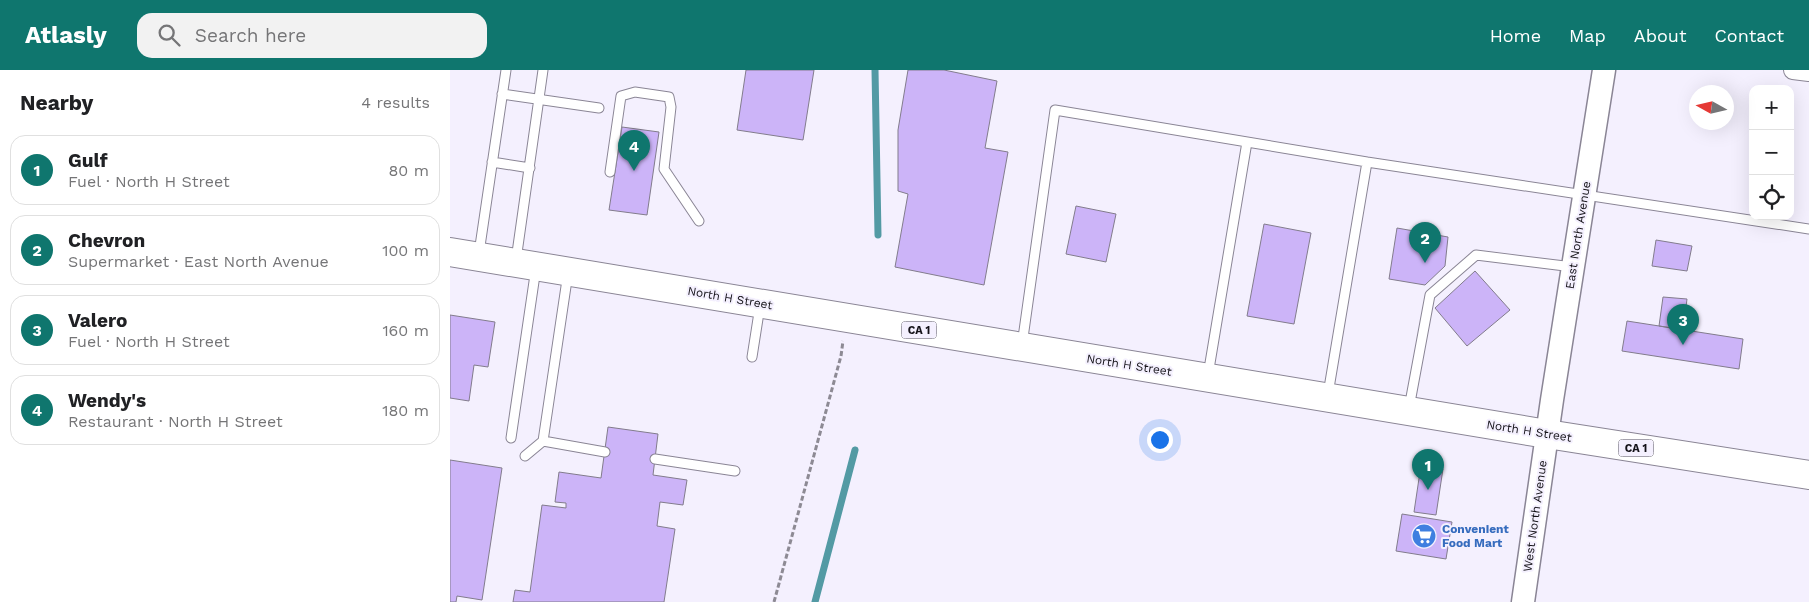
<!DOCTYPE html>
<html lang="en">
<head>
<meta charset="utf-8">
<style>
  :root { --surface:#fff; --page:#f2f2f2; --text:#202124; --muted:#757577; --line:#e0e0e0; --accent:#0f766e }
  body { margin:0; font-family:"Work Sans",sans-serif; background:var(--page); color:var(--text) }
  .controls { position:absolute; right:15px; top:15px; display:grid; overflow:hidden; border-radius:10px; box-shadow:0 5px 20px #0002 }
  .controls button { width:45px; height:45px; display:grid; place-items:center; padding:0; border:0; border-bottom:1px solid var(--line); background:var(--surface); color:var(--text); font:25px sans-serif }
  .compass { position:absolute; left:1239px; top:15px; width:45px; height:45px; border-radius:50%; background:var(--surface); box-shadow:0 5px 20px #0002; rotate:278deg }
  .you { position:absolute; left:709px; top:369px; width:18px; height:18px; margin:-12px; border:4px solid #fff; border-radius:50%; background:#1a73e8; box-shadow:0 0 0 8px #1a73e833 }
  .badge { display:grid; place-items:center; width:32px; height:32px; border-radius:50%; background:var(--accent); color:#fff; font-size:16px; font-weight:700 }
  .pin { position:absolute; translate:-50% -41px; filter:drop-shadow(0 1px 2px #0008) }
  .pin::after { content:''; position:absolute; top:26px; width:18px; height:15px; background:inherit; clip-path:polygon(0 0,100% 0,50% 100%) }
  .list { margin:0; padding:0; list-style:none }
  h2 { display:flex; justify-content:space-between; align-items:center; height:65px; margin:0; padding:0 20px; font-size:21px }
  h2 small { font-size:16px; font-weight:400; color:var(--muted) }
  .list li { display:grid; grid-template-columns:32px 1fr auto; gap:15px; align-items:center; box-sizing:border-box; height:70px; margin:0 10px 10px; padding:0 10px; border:1px solid var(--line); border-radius:15px }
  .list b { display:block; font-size:19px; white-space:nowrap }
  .list p { margin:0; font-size:16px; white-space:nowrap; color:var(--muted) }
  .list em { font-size:16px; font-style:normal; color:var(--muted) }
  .icon { flex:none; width:28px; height:28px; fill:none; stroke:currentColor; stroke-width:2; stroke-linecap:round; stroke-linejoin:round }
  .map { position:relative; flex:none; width:1359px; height:532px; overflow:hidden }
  header { display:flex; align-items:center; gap:30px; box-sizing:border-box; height:70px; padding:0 25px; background:var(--accent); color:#fff }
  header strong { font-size:24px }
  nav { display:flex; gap:28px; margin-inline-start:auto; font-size:18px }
  .search { width:350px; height:45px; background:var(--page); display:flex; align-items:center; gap:12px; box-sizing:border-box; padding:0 18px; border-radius:15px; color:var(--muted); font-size:19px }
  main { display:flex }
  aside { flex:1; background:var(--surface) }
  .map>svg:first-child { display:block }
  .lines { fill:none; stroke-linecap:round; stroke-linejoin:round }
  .stream { stroke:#539aa4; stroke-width:7 }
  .building { fill:#ccb4f8; stroke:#827c8c }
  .service-casing { stroke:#8a8595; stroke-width:11 }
  .minor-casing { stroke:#8a8595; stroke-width:20 }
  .tertiary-casing { stroke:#8a8595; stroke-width:25 }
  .trunk-casing { stroke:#8a8595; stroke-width:30 }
  .path { stroke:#8d8a94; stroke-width:3; stroke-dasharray:5 2.5; stroke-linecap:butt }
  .service { stroke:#fff; stroke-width:9 }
  .minor { stroke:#fff; stroke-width:18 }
  .tertiary { stroke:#fff; stroke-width:22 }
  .trunk { stroke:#fff; stroke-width:28 }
  .labels { text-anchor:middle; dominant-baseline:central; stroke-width:4; stroke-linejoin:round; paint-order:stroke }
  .shield { fill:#f4f0fe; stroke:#57555d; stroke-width:1 }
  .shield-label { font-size:11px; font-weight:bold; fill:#141218 }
  .street-label { font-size:12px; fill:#141218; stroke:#f4f0fe }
  .shop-label { font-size:12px; font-weight:bold; fill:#366cbe; stroke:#f4f0fe; text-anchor:start }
</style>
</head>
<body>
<header>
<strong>Atlasly</strong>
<div class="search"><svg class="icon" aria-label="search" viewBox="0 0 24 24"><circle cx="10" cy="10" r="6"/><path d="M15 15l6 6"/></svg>Search here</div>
<nav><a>Home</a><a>Map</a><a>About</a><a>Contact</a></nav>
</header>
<main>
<aside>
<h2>Nearby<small>4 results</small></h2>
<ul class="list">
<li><span class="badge">1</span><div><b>Gulf</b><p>Fuel · North H Street</p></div><em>80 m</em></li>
<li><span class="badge">2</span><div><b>Chevron</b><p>Supermarket · East North Avenue</p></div><em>100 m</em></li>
<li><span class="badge">3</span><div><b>Valero</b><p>Fuel · North H Street</p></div><em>160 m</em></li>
<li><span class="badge">4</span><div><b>Wendy's</b><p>Restaurant · North H Street</p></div><em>180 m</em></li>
</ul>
</aside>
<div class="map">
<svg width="1359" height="532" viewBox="0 0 1359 532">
  <rect width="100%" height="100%" fill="#f4f0fe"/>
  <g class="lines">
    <path class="stream" d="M425 0 428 165
      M365 532 405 380"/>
  </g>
  <path class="building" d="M296 0H364L353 70 287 60Z
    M458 0H494L547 11 535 78 558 82 534 215 445 197 458 124 448 121V60Z
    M172 57 209 62 197 145 159 140Z
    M626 136 666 144 656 192 616 184Z
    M814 154 861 163 844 254 797 246Z
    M947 158 998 167 995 196 975 215 939 209Z
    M1206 170 1242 176 1237 201 1202 196Z
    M1025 201 1060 240 1017 276 985 238Z
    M1213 227 1237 229 1233 260 1209 256Z
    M0 245 45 252 38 297 24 295 19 331 0 328Z
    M1177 251 1293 269 1289 299 1172 281Z
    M158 357 208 364 203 405 237 410 233 435 210 432 207 456 225 459 214 532H63L65 520 80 522 92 435 116 438V433L105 432 109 402 151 408Z
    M0 390 52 398 32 530 7 526 6 532H0Z
    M971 395 993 399 986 445 964 442Z
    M952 444 1002 452 996 489 946 481Z"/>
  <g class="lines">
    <defs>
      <path id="service" d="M52 24 149 38
        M42 92 80 98
        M160 102 171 26 185 22 219 27 221 37 214 99 249 151
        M29 183 56 0
        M66 190 93 0
        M572 275 605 40 917 92
        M302 287 310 236
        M758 305 797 72
        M878 324 917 92 1359 159
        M959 338 980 225 1026 185 1123 197
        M61 368 86 198
        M93 371 118 203
        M75 386 93 371 155 382
        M205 389 285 401"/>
      <path id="minor" d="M1343 0 1359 2"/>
      <path id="tertiary" d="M1073 532 1102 330 1154 0"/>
      <path id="trunk" d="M0 182 1097 364 1359 405"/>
    </defs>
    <use href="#service" class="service-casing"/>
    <use href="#minor" class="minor-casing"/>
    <use href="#tertiary" class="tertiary-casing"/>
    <use href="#trunk" class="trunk-casing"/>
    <path class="path" d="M324 532 391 286 393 271"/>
    <use href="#service" class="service"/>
    <use href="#minor" class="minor"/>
    <use href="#tertiary" class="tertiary"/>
    <use href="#trunk" class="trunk"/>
  </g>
  <defs>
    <symbol id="supermarket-disc" viewBox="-11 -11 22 22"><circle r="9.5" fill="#3f7fe0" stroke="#f4f0fe"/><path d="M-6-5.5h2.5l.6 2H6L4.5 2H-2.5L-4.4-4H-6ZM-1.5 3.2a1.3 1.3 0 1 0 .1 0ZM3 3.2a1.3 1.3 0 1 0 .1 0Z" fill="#fff"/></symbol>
  </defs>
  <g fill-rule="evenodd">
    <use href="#supermarket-disc" x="960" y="452" width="28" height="28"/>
  </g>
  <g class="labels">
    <g class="shield">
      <rect x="451.5" y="251.5" width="35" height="17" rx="4"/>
      <rect x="1168.5" y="369.5" width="35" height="17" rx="4"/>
    </g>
    <g class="shield-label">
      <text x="469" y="260">CA 1</text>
      <text x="1186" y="378">CA 1</text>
    </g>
    <g class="street-label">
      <text transform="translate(1128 165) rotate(-81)">East North Avenue</text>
      <text transform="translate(280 228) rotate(10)">North H Street</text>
      <text transform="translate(679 295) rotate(9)">North H Street</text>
      <text transform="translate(1079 361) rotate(9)">North H Street</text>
      <text transform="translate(1085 446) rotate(-82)">West North Avenue</text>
    </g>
    <g class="shop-label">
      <text x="992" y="459">Convenient<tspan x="992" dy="14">Food Mart</tspan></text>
    </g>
  </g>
</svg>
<div class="controls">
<button>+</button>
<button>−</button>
<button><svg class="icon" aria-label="locate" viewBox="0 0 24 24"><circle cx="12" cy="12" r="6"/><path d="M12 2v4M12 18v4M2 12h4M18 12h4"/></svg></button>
</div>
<svg class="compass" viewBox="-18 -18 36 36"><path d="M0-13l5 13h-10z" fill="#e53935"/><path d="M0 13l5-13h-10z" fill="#757577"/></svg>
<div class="you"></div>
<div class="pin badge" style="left:978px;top:420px">1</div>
<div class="pin badge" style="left:975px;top:193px">2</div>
<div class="pin badge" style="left:1233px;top:275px">3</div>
<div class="pin badge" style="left:184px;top:101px">4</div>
</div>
</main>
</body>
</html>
